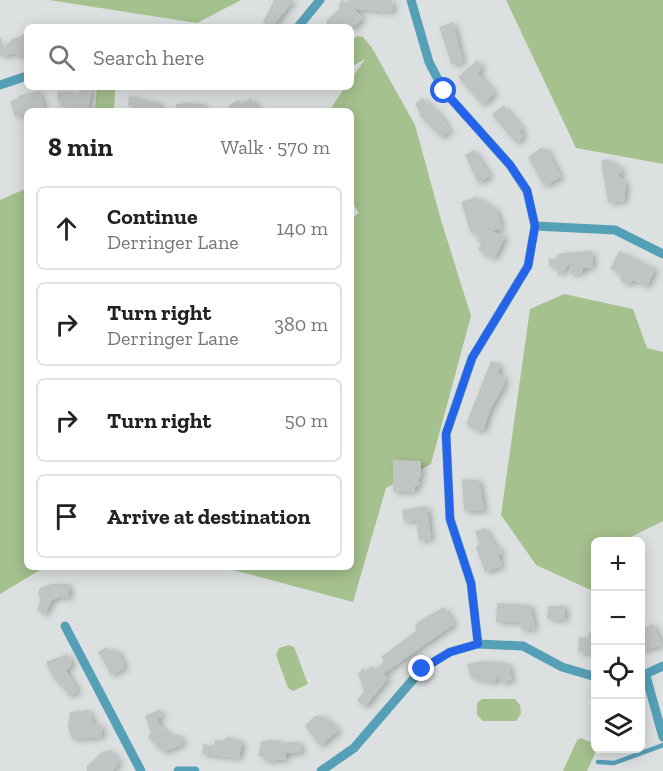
<!DOCTYPE html>
<html lang="en">
<head>
<meta charset="utf-8">
<style>
  :root { --surface:#fff; --page:#f6f6f6; --text:#222; --muted:#767676; --line:#e0e0e0 }
  body { margin:0; font-family:"Zilla Slab",serif; background:var(--page); color:var(--text) }
  .controls { position:absolute; right:18px; bottom:18px; display:grid; overflow:hidden; border-radius:9px; box-shadow:0 3px 15px #0003 }
  .controls button { width:54px; height:54px; display:grid; place-items:center; padding:0; border:0; border-bottom:2px solid var(--line); background:var(--surface); color:var(--text); font:30px sans-serif }
  .stop { position:absolute; width:18px; height:18px; margin:-14px; border:4px solid #2563eb; border-radius:50%; background:#fff }
  .stop.end { background:#2563eb; border-color:#fff; box-shadow:0 2px 6px #0008 }
  .list { margin:0; padding:0; list-style:none }
  h2 { display:flex; justify-content:space-between; align-items:center; height:78px; margin:0; padding:0 24px; font-size:26px }
  h2 small { font-size:20px; font-weight:400; color:var(--muted) }
  .list li { display:grid; grid-template-columns:39px 1fr auto; gap:18px; align-items:center; box-sizing:border-box; height:84px; margin:0 12px 12px; padding:0 12px; border:2px solid var(--line); border-radius:9px }
  .list b { display:block; font-size:22px; white-space:nowrap }
  .list p { margin:0; font-size:20px; white-space:nowrap; color:var(--muted) }
  .list em { font-size:20px; font-style:normal; color:var(--muted) }
  .icon { flex:none; width:33px; height:33px; fill:none; stroke:currentColor; stroke-width:2; stroke-linecap:round; stroke-linejoin:round }
  .map { position:relative; flex:none; width:663px; height:771px; overflow:hidden }
  .search { position:absolute; background:var(--surface); box-shadow:0 3px 15px #0003; left:24px; top:24px; width:330px; height:66px; display:flex; align-items:center; gap:15px; box-sizing:border-box; padding:0 21px; border-radius:9px; color:var(--muted); font-size:22px }
  .panel { position:absolute; background:var(--surface); box-shadow:0 3px 15px #0003; left:24px; top:108px; width:330px; height:462px; border-radius:9px }
  .map>svg:first-child { display:block }
  .green { fill:#a5c18e }
  .building { fill:#c0c4c2; filter:url(#shadow) }
  .lines { fill:none; stroke-linecap:round; stroke-linejoin:round }
  .lane { stroke:#56a0b7; stroke-width:4.5 }
  .street { stroke:#56a0b7; stroke-width:9 }
  .route { stroke:#2563eb; stroke-width:8 }
</style>
</head>
<body>
<div class="map">
<svg width="663" height="771" viewBox="0 0 663 771">
  <defs>
    <filter id="shadow"><feDropShadow dx="3.5" dy="2" stdDeviation="3" flood-color="#0004"/></filter>
  </defs>
  <rect width="100%" height="100%" fill="#dce0e0"/>
  <path class="green" d="M49 0H241L197 23Z
    M506 0H663V164L576 148Z
    M357 36 363 37 372 48 415 125 441 220 471 316 431 464 386 488 353 602 222 567H351V219L359 213 351 201V111H329L345 87H351V79L365 59 351 67V40Z
    M97 87H112L115 91 114 111H95Z
    M27 188V567H45L0 594V200Z
    M564 294 633 309 647 348 663 352V521L631 537 628 541 596 542 595 592 536 565 501 515 530 309Z
    M289 645 294 647 308 684 293 691 288 688 276 655 279 648Z
    M482 699H515L520 705 521 714 516 721H483L477 715V703Z
    M581 738 595 744 597 749 587 771H563L577 740Z"/>
  <path class="building" d="M274 0H294L272 27H269L263 22Z
    M342 0 347 3 350 0H392L393 12 354 9 363 18 354 27H328L326 21 340 8 338 6Z
    M453 22 463 62 452 65 439 27Z
    M27 31V53L18 57 16 53 0 57V36L5 48 12 39 20 37Z
    M477 60 482 66 478 73 495 93 482 105 458 77Z
    M79 87 92 88 88 111 60 106 61 101H57L58 91 79 93Z
    M39 91 45 111H27V113L15 117 10 101 19 98 18 96Z
    M129 96 160 103V111H134V107L128 106Z
    M251 98 259 111H231L228 106 238 100 242 103Z
    M422 98 440 115 450 131 441 137 419 115 421 114 415 104Z
    M184 103 204 104V111H176V104Z
    M503 105 523 129 519 131 524 136 516 143 492 115Z
    M542 147 543 150 546 148 561 177 544 186 528 157Z
    M474 150 490 176 478 183 465 155Z
    M608 159 623 170 618 176 626 182 624 201 608 203 601 161Z
    M475 197 486 202 489 208 495 206 502 228 492 231 505 237 494 259 478 250 481 243 478 241 480 238 470 231 461 202Z
    M592 251 593 267 583 268V273L570 274 569 264 558 276 557 266 549 267V259H557V255L563 253Z
    M619 251 655 269 647 286 633 280 629 284 619 280 622 274 610 269Z
    M491 361 500 364 498 374 505 377 504 385 490 410 483 431 476 430 466 424Z
    M393 460 421 461V475L418 480 420 484 415 487V491L393 492Z
    M462 479 479 480 484 511H464Z
    M427 506 431 539 419 541 416 520 404 522 402 510Z
    M485 528 496 548 499 547 502 554 498 555 502 566 485 572 476 548 479 543 475 531Z
    M51 584H69V598H62V596L52 600 45 614 37 610 41 600 38 593 40 588Z
    M497 603 530 605 535 629 521 630V622H496Z
    M548 606H565V620L547 619Z
    M444 607 454 624 383 674 388 678 365 707 357 700 364 691 358 674 363 668 366 670 372 666 377 669 384 661 381 657 417 630 415 625 419 621Z
    M653 624 662 645 640 651V630Z
    M589 632 596 633V654L578 652 579 637 588 638Z
    M107 647 109 651 115 649 118 652 124 665V668L111 675 98 652Z
    M67 654 72 663 66 671 78 691 70 696 52 676 46 662Z
    M483 661 508 663 512 680 503 683 498 677 492 684 489 681 471 678 467 664Z
    M160 709 163 716 157 718 159 725 173 737 179 734 183 744 163 752 148 737 151 732 145 716Z
    M89 710 94 725 101 724 102 737 72 739 68 727 70 712Z
    M315 716H323L339 730 320 746 305 726Z
    M228 737 242 741 239 758 202 754 203 744 214 746 215 740 222 741Z
    M280 740V743L300 742 301 753H286V759L278 760 266 761 262 756H258L261 741Z
    M111 750 119 763 112 771H87V766L102 752Z"/>
  <g class="lines">
    <path class="lane" d="M598 762 614 763 663 745"/>
    <path class="street" d="M411 0 429 62 444 91 510 165 527 191 535 226 528 266 472 358 446 434 450 519 471 583 478 644
      M298 27 320 0
      M0 85 27 76
      M535 226 615 230 663 254
      M65 626 141 771
      M641 676 663 666
      M646 676 663 737
      M178 771H195
      M321 771 354 748 422 669 450 652 478 644 523 646 562 667 596 677"/>
  </g>
  <g class="lines">
    <path class="route" d="M422 669 450 652 478 644 471 583 450 519 446 434 472 358 528 266 535 226 527 190 510 165 444 91"/>
  </g>
</svg>
<div class="controls">
<button>+</button>
<button>−</button>
<button><svg class="icon" aria-label="locate" viewBox="0 0 24 24"><circle cx="12" cy="12" r="6"/><path d="M12 2v4M12 18v4M2 12h4M18 12h4"/></svg></button>
<button><svg class="icon" aria-label="layers" viewBox="0 0 24 24"><path d="M12 4l9 5-9 5-9-5zM3 14l9 5 9-5"/></svg></button>
</div>
<div class="stop" style="left:444px;top:91px"></div>
<div class="stop end" style="left:422px;top:669px"></div>
<div class="search"><svg class="icon" aria-label="search" viewBox="0 0 24 24"><circle cx="10" cy="10" r="6"/><path d="M15 15l6 6"/></svg>Search here</div>
<section class="panel">
<h2>8 min<small>Walk · 570 m</small></h2>
<ul class="list">
<li><svg class="icon" aria-label="ahead" viewBox="0 0 24 24"><path d="M12 20V5M6 11l6-6 6 6"/></svg><div><b>Continue</b><p>Derringer Lane</p></div><em>140 m</em></li>
<li><svg class="icon" aria-label="right" viewBox="0 0 24 24"><path d="M7 20v-9h11M14 6l5 5-5 5"/></svg><div><b>Turn right</b><p>Derringer Lane</p></div><em>380 m</em></li>
<li><svg class="icon" aria-label="right" viewBox="0 0 24 24"><path d="M7 20v-9h11M14 6l5 5-5 5"/></svg><div><b>Turn right</b></div><em>50 m</em></li>
<li><svg class="icon" aria-label="arrive" viewBox="0 0 24 24"><path d="M6 21V4h12l-3 4 3 4H6"/></svg><div><b>Arrive at destination</b></div></li>
</ul>
</section>
</div>
</body>
</html>
